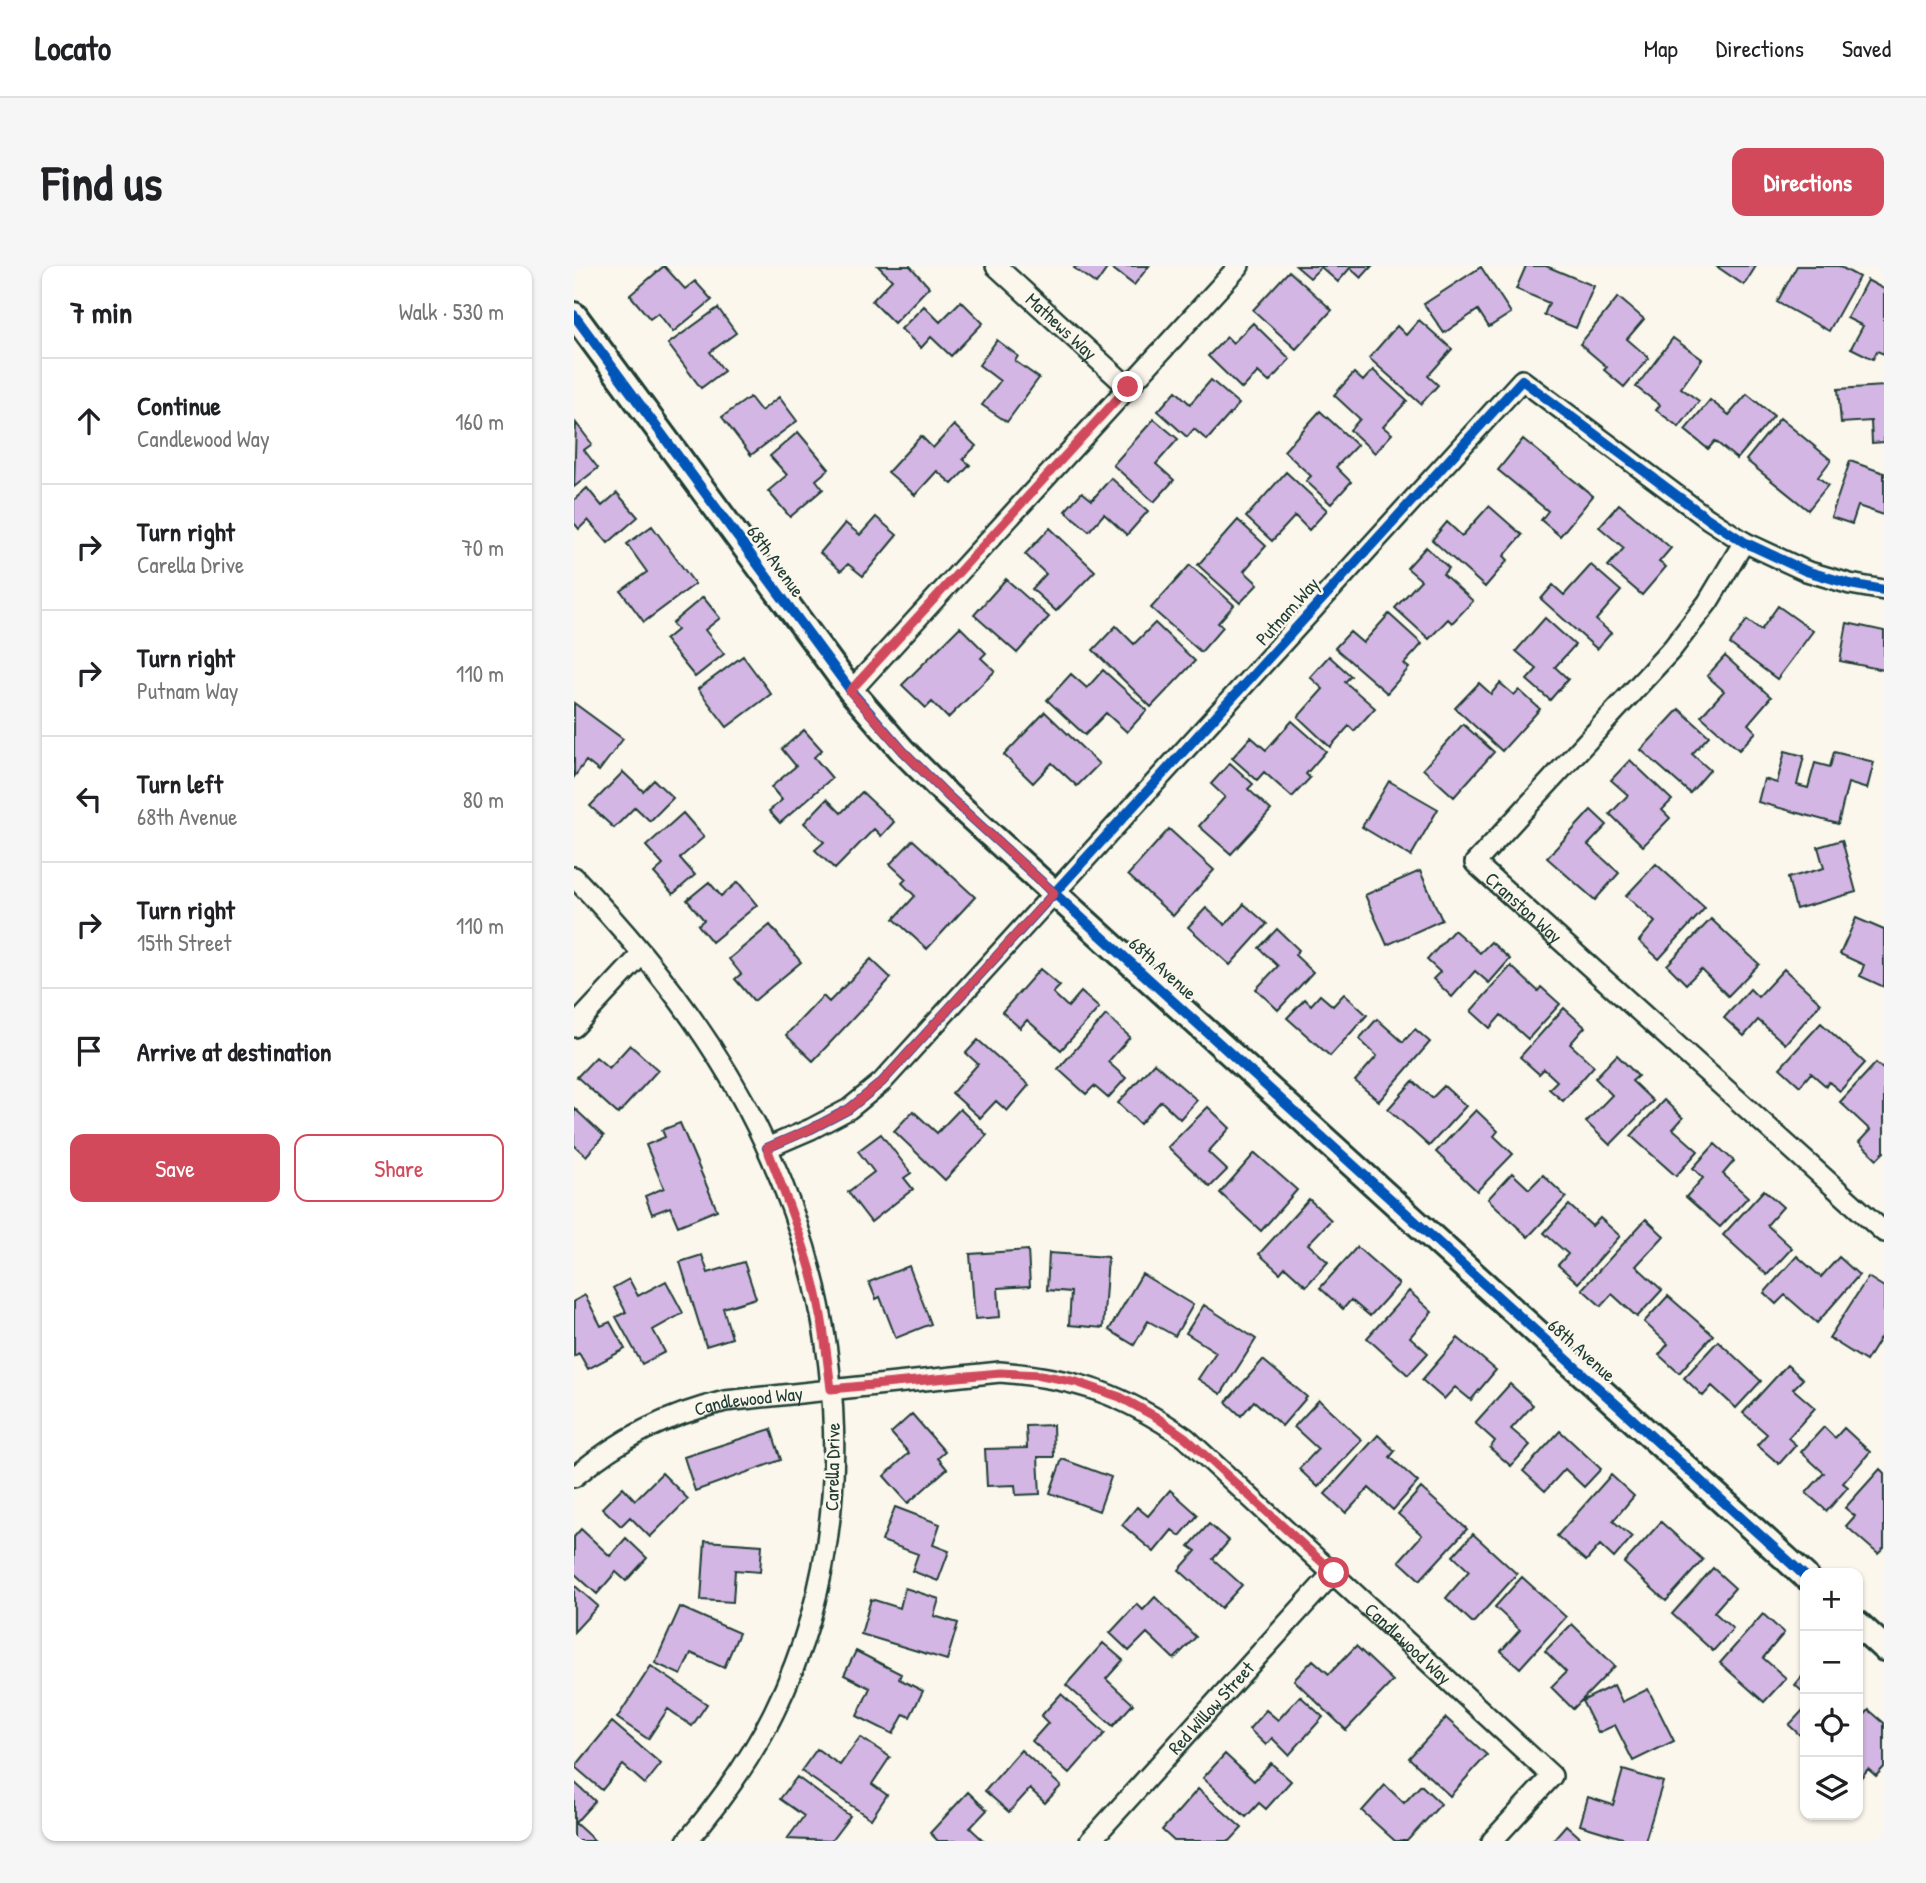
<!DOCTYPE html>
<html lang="en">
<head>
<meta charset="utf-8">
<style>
  :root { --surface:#fff; --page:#f6f6f6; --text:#202124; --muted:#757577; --line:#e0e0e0; --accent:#d1495b }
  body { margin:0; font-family:"Patrick Hand",sans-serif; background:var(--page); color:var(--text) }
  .controls { position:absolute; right:21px; bottom:21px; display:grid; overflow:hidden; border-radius:14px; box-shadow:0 2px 5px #0004 }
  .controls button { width:63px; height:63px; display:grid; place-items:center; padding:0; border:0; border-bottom:2px solid var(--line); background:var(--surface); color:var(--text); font:35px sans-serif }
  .stop { position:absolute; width:21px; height:21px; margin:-16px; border:5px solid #d1495b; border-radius:50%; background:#fff }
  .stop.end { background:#d1495b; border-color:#fff; box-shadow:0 2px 7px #0008 }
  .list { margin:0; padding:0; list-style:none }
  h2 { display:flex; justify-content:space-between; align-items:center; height:91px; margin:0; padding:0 28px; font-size:30px }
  h2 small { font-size:23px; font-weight:400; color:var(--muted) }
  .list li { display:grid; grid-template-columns:46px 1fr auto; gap:21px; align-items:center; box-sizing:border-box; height:126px; padding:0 28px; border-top:2px solid var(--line) }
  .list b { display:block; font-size:26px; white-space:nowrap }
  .list p { margin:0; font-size:23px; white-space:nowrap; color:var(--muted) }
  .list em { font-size:23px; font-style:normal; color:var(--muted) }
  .actions { display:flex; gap:14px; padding:21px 28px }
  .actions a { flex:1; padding:16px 0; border:2px solid var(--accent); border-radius:14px; text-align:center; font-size:24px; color:var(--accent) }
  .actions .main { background:var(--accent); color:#fff }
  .icon { flex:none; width:38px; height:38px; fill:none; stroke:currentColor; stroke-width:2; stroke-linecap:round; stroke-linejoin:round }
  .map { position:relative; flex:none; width:1310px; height:1575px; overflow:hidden; border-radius:14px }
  header { display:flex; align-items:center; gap:42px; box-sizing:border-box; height:98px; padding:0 35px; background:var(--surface); border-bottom:2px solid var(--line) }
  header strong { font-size:33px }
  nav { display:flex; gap:38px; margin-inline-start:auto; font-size:24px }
  .intro { display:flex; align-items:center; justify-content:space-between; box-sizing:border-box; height:168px; padding:0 42px }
  h1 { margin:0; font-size:49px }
  .button { padding:18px 32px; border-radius:14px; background:var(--accent); color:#fff; font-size:24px; font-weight:700 }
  main { display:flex; gap:42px; padding:0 42px }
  aside { flex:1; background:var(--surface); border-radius:14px; box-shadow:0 2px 5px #0004 }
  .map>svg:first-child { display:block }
  .building { fill:#d3b6e3; stroke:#1f3d34; stroke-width:2 }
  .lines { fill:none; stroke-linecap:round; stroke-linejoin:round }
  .minor-casing { stroke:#1f3d34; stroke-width:24 }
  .tertiary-casing { stroke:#1f3d34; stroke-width:30 }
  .minor { stroke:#fbf7ec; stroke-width:19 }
  .tertiary { stroke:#fbf7ec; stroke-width:24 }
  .cycleway-casing { stroke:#fbf7ec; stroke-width:15 }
  .cycleway { stroke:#0057b8; stroke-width:10 }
  .route { stroke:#d1495b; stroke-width:9 }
  .labels { text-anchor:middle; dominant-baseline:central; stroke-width:5; stroke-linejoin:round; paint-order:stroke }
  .street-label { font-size:19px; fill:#1f3d34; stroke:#fbf7ec }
</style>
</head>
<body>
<header>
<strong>Locato</strong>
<nav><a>Map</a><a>Directions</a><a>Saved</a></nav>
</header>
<div class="intro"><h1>Find us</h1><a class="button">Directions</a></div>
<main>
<aside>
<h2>7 min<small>Walk · 530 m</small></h2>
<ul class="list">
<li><svg class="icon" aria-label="ahead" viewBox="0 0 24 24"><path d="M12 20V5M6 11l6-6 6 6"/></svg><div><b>Continue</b><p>Candlewood Way</p></div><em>160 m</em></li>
<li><svg class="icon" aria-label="right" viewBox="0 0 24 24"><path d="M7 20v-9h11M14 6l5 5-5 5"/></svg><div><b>Turn right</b><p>Carella Drive</p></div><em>70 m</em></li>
<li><svg class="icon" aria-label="right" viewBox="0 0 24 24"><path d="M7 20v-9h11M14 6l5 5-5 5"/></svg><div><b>Turn right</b><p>Putnam Way</p></div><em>110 m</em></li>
<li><svg class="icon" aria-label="left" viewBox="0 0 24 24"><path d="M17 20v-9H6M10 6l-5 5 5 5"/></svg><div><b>Turn left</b><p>68th Avenue</p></div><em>80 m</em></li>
<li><svg class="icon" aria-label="right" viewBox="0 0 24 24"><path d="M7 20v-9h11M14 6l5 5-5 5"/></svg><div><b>Turn right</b><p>15th Street</p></div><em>110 m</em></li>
<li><svg class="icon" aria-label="arrive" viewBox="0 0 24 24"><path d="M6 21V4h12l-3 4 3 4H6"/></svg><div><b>Arrive at destination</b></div></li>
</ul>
<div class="actions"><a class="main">Save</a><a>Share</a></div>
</aside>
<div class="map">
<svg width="1310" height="1575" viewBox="0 0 1310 1575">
  <rect width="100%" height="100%" fill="#fbf7ec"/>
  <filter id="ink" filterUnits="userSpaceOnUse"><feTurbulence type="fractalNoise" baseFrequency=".0143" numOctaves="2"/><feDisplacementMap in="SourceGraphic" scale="14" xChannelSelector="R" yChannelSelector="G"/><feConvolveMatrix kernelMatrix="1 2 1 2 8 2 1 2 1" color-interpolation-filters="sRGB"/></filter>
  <g filter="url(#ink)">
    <path class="building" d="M90 0 111 23 121 15 138 34 99 66 84 47 76 53 56 29Z
      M304 0H336L355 21 320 57 298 35 318 14Z
      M502 0H575L560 19 535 0 522 18 500 2Z
      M722 0H798L787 12 776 2 764 16 747 1 736 12Z
      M952 0H972L1020 20 1002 62 970 49 975 37 942 23Z
      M1142 0H1182L1170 19Z
      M1223 0H1265L1285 11 1255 65 1203 36Z
      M907 1 937 47 915 61 904 44 870 67 850 38Z
      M715 5 758 44 722 83 679 44Z
      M1293 14 1310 23V88L1303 85 1299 93 1277 82 1289 60 1273 52Z
      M1044 31 1070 53 1053 73 1075 92 1050 121 1030 104 1033 101 1006 78Z
      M387 35 409 57 377 90 357 71 347 82 327 63 350 40 366 56Z
      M144 42 162 67 136 86 150 105 127 122 94 78Z
      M845 54 878 83 854 110 864 119 847 138 795 92 823 60 832 69Z
      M679 57 716 93 695 116 684 106 668 123 634 90 653 71 659 77Z
      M1099 72 1128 93 1107 122 1125 135 1105 161 1082 144 1086 139 1062 121Z
      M423 74 444 90 441 95 465 112 433 156 408 139 426 115 405 99Z
      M799 104 833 135 809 161 818 168 801 187 776 164 786 153 760 129 780 107 789 115Z
      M637 114 665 138 633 174 620 163 613 171 584 145 602 125 616 138Z
      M1310 120V176L1298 177 1297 155 1267 157 1264 123Z
      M1173 128 1200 150 1163 193 1141 175 1134 183 1111 164 1136 134 1155 149Z
      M176 131 187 145 205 131 223 155 177 189 148 151Z
      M746 145 783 179 762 201 777 216 757 238 732 215 737 210 710 185Z
      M1206 152 1257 194 1244 211 1254 219 1234 244 1172 194Z
      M580 153 604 173 582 198 600 214 580 236 539 199Z
      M2 157 18 178 10 184 24 202 0 221Z
      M380 159 402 180 389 193 396 199 378 218 363 205 341 229 314 206 347 170 359 182Z
      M224 166 255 203 242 214 249 223 216 251 194 225 213 209 196 190Z
      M949 173 1019 230 986 270 967 254 974 245 924 204Z
      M1276 195 1310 207V249L1284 240 1278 258 1257 251Z
      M712 206 753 244 735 264 721 250 698 275 672 251Z
      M537 212 574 245 553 269 530 248 515 265 491 245 508 226 518 234Z
      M13 222 28 240 43 227 64 251 34 277 14 254 5 263 0 257V234Z
      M1045 238 1097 282 1085 296 1092 301 1068 329 1034 300 1050 282 1025 261Z
      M915 240 948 269 930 290 934 294 911 321 858 274 873 256 888 270Z
      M302 251 323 269 289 310 274 298 267 305 246 287 271 257 286 269Z
      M664 254 692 280 670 305 684 318 666 337 624 299Z
      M78 260 121 318 70 356 47 325 73 306 53 278Z
      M476 262 521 305 482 345 458 323 472 308 451 288Z
      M852 281 875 302 869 308 899 335 878 357 874 353 855 373 821 342 847 314 833 302Z
      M616 299 660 339 644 357 649 361 627 386 577 342Z
      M1017 299 1047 325 1022 354 1037 367 1023 383 967 333 979 319 990 329Z
      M432 313 475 351 443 387 400 349Z
      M129 331 146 352 131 364 150 388 121 411 91 374 103 364 98 357Z
      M1204 340 1239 365 1203 413 1156 378 1173 354 1187 364Z
      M815 348 848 378 830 398 835 402 813 427 761 382 776 366 789 377Z
      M971 352 1001 379 981 401 994 413 976 434 953 414 963 403 942 385Z
      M581 357 621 395 577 441 519 384 542 360 560 378Z
      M1273 357 1310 365V404L1266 395Z
      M386 361 412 387 407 392 421 405 374 452 358 436 352 442 328 419Z
      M169 390 197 428 153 461 124 423Z
      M755 390 777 410 771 416 801 442 780 465 775 460 756 481 724 451 749 423 736 411Z
      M1151 390 1197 431 1174 458 1182 466 1165 484 1127 450 1150 425 1133 410Z
      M529 404 573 444 553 466 532 447 511 469 473 434 497 408 513 422Z
      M905 417 917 428 926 417 940 429 945 424 966 443 928 485 881 442Z
      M0 437 49 473 25 505 12 495 0 511Z
      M1105 443 1135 470 1118 488 1136 504 1116 527 1067 484Z
      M471 446 525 498 503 520 478 497 459 517 430 489Z
      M718 455 752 485 732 508 736 512 718 531 690 506 683 514 658 492 677 471 692 484Z
      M889 458 920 486 880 531 849 503Z
      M230 464 248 484 240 491 258 512 206 557 195 545 208 534 197 521 222 500 208 483Z
      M1211 485 1230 490 1223 519 1234 522 1241 497 1256 501 1260 486 1300 496 1293 523 1274 517 1264 558 1184 536 1190 513 1203 517Z
      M1056 494 1098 534 1088 544 1096 552 1069 580 1036 548 1054 529 1037 514Z
      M656 497 679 518 674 523 697 544 657 588 625 560 651 531 637 518Z
      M49 506 69 525 80 514 99 532 76 555 61 541 40 562 16 540Z
      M815 515 864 543 837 590 788 561Z
      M288 526 320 556 307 570 300 563 261 603 241 584 250 576 230 557 253 533 267 547Z
      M1017 544 1033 559 1014 579 1045 607 1021 634 973 592Z
      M109 547 130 571 106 592 121 609 99 628 80 607 89 599 72 580Z
      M595 563 640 604 599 650 554 609Z
      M339 574 401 631 353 683 320 653 341 630 328 617 332 613 316 598Z
      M1268 574 1282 626 1222 643 1214 612 1250 602 1244 581Z
      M1082 598 1131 642 1085 693 1065 675 1081 656 1052 630Z
      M846 605 868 654 813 679 791 629Z
      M135 616 147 630 164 616 183 639 138 676 124 659 130 654 113 634Z
      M670 638 693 658 656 699 614 661 632 642 651 659Z
      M1282 652 1310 664V721L1286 710 1290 699 1266 688Z
      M1137 653 1185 698 1154 730 1127 703 1112 718 1093 699Z
      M196 659 227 696 180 735 161 713 167 708 155 693Z
      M703 663 725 684 721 689 739 706 704 744 682 723 704 700 685 682Z
      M880 664 906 687 917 676 936 693 915 717 901 705 878 731 859 713 866 706 853 694Z
      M297 693 317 712 239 795 212 769 249 730 255 736Z
      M937 700 964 725 967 721 986 738 954 773 927 749 916 762 897 745Z
      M466 703 486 720 479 727 494 741 507 726 525 742 487 784 453 754 446 762 428 746Z
      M1210 703 1247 737 1211 778 1184 754 1170 770 1150 752 1176 723 1184 731Z
      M770 728 793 749 756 790 713 752 731 733 737 739 746 729 759 740Z
      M990 742 1011 761 996 778 1020 800 989 835 975 823 983 815 970 803 965 808 946 791Z
      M532 749 556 771 534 796 552 812 534 832 520 820 512 828 484 803Z
      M803 753 829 776 841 763 856 776 805 835 781 815 803 790 785 773Z
      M1247 757 1291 797 1266 825 1255 816 1252 820 1237 807 1226 820 1206 802Z
      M404 774 455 819 433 845 422 835 406 852 378 827 404 798 392 787Z
      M56 779 84 804 44 848 3 811 22 791 35 802Z
      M1043 789 1064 810 1058 815 1079 835 1036 879 1012 856 1038 829 1021 812Z
      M580 797 623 834 606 853 587 835 566 858 544 837Z
      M1302 797 1310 804V886L1303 893 1285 876 1296 864 1266 836Z
      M839 815 858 832 870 820 892 840 855 880 814 843Z
      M1090 834 1109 852 1099 863 1124 885 1102 910 1057 870Z
      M634 841 656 862 634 886 653 904 636 921 594 881Z
      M0 842 30 870 12 890 0 879Z
      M386 843 413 869 371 914 320 865 339 845 363 867Z
      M902 844 924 865 920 870 939 888 903 925 862 886Z
      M106 857 143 944 104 960 96 941 78 948 71 930 90 922 72 879 91 871 88 864Z
      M307 868 337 907 330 912 339 923 297 956 274 926 300 906 284 885Z
      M1141 878 1160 895 1149 908 1174 931 1146 961 1112 931 1129 912 1119 902Z
      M681 887 723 924 687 965 646 927Z
      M938 907 955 923 969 909 992 931 954 971 914 933Z
      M1190 924 1209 941 1193 959 1218 982 1193 1009 1149 969Z
      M735 933 757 954 734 978 754 996 732 1020 711 1001 706 1007 685 988Z
      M995 939 1018 960 1026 952 1046 970 1004 1017 984 999 994 988 970 967Z
      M1072 953 1090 970 1062 1000 1088 1024 1063 1051 1038 1028 1027 1040 1008 1023Z
      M783 981 825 1018 796 1050 777 1034 769 1043 746 1022Z
      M454 984 456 1020 424 1022 426 1051 401 1053 396 988Z
      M475 987 534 991 529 1062 495 1059 497 1026 473 1024Z
      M128 989 134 1007 170 996 182 1032 149 1042 158 1072 132 1080 106 996Z
      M1223 990 1247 1011 1265 991 1285 1009 1243 1057 1211 1029 1202 1038 1190 1027Z
      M335 1000 357 1058 322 1072 306 1031 302 1033 295 1016Z
      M568 1008 619 1039 601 1070 574 1055 560 1079 535 1064Z
      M1294 1011 1310 1021V1066L1292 1095 1255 1072Z
      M55 1013 64 1030 92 1015 109 1047 79 1064 91 1086 68 1098 42 1051 52 1046 39 1022Z
      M835 1025 858 1046 836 1071 854 1087 834 1109 793 1072Z
      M11 1029 27 1060 36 1056 51 1083 14 1103 5 1087 0 1090V1035Z
      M1094 1030 1139 1069 1105 1107 1085 1089 1094 1078 1070 1056Z
      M630 1039 682 1073 647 1128 624 1113 642 1086 612 1067Z
      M884 1072 922 1104 897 1134 881 1121 870 1133 848 1114Z
      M1144 1075 1187 1115 1162 1142 1138 1120 1129 1130 1110 1112Z
      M689 1094 733 1131 708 1160 680 1135 667 1150 652 1136Z
      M1213 1099 1229 1113 1219 1123 1241 1142 1214 1172 1222 1179 1205 1198 1183 1179 1193 1168 1169 1147Z
      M936 1118 959 1139 937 1163 956 1179 937 1200 916 1182 921 1175 901 1157Z
      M745 1134 788 1174 744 1221 725 1203 744 1183 720 1161Z
      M338 1148 371 1186 364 1192 373 1203 334 1237 310 1210 335 1187 317 1167Z
      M479 1159 480 1191H464L466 1228 442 1229 441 1219 413 1220 411 1183 453 1182 452 1160Z
      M1250 1161 1261 1172 1270 1162 1296 1186 1269 1217 1274 1221 1253 1245 1232 1227 1250 1207 1227 1186Z
      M197 1163 207 1194 121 1225 110 1191Z
      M986 1165 1027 1203 1010 1221 991 1203 971 1225 949 1205Z
      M804 1169 821 1185 816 1191 844 1216 819 1244 795 1222 772 1247 751 1228Z
      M488 1193 537 1211 525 1245 476 1227Z
      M1306 1203 1310 1207V1282L1304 1288 1272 1260 1281 1250 1271 1242Z
      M88 1207 114 1233 76 1271 56 1251 47 1260 28 1242 49 1221 61 1234Z
      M1037 1209 1060 1230 1039 1255 1058 1271 1040 1292 1026 1279 1012 1295 983 1270Z
      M847 1222 893 1263 846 1314 825 1295 848 1269 824 1248Z
      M596 1224 624 1249 606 1270 598 1264 580 1286 548 1259 563 1241 574 1250Z
      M321 1241 366 1258 359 1279 375 1285 364 1315 338 1305 344 1288 308 1275Z
      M1087 1256 1129 1294 1092 1335 1050 1297Z
      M635 1258 655 1275 639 1293 668 1319 647 1342 605 1304 622 1285 615 1280Z
      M7 1263 36 1290 52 1272 73 1292 52 1315 42 1306 23 1328 0 1307V1271Z
      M899 1268 943 1308 899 1357 872 1332 895 1305 879 1290Z
      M131 1275 188 1279 186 1306 161 1304 159 1336 127 1334Z
      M1139 1302 1161 1322 1140 1346 1159 1363 1139 1385 1098 1348Z
      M948 1311 992 1351 946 1402 927 1385 946 1364 921 1341Z
      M0 1319 24 1340 0 1366Z
      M331 1322 365 1333 360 1350 384 1357 373 1394 287 1368 297 1333 326 1342Z
      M581 1331 622 1371 600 1393 573 1367 555 1385 536 1367 563 1338 569 1344Z
      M106 1341 165 1367 150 1402 117 1387 107 1409 81 1397Z
      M1189 1348 1210 1367 1189 1392 1212 1412 1190 1436 1146 1397Z
      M998 1358 1041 1400 999 1443 977 1421 992 1406 971 1385Z
      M529 1377 549 1394 532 1413 559 1438 539 1460 492 1419Z
      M782 1380 819 1415 772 1464 720 1414 739 1394 755 1408Z
      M282 1385 327 1408 325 1413 349 1425 336 1451 330 1448 319 1468 283 1450 296 1422 270 1409Z
      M77 1400 133 1438 118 1460 94 1443 74 1473 43 1452Z
      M1231 1407V1428L1221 1419Z
      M1040 1419 1048 1436 1074 1423 1100 1475 1059 1495 1041 1459 1024 1467 1008 1435Z
      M487 1428 531 1467 495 1508 458 1475 474 1457 467 1450Z
      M726 1430 749 1451 715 1489 698 1472 692 1479 675 1463 692 1444 704 1454Z
      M1231 1442V1474L1215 1459Z
      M1295 1444 1310 1457V1501L1302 1510 1294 1503 1284 1515V1456Z
      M872 1452 913 1489 876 1530 835 1492Z
      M38 1456 87 1498 71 1518 49 1499 28 1524 1 1501Z
      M286 1471 316 1491 298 1518 313 1529 297 1553 227 1505 243 1483 266 1499Z
      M447 1484 487 1520 471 1537 456 1523 435 1546 411 1525Z
      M651 1488 680 1515 697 1497 717 1515 692 1543 685 1537 672 1551 629 1512Z
      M1049 1504 1089 1516 1071 1575H1058L1006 1559 1014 1531 1039 1539Z
      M223 1511 276 1550 257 1575 213 1573 230 1550 206 1533Z
      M0 1516 21 1535 1 1557 21 1575H0Z
      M811 1519 830 1537 847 1519 867 1538 833 1575H821L788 1545Z
      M624 1523 668 1562 656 1575H600L588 1564Z
      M394 1526 413 1544 396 1562 410 1575H364L356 1567Z
      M992 1559 1010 1575H978Z"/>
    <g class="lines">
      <defs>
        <g id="minor">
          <path id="s1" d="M422 0 554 121"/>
          <path id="s2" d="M1170 276 1134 336 1098 383 901 597 1310 966"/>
          <path d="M277 425 665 0"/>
          <path d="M0 611C77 691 147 781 193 882 274 1058 287 1270 200 1446 177 1493 147 1535 113 1575"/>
          <path d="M0 761 68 688"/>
          <path d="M193 882 237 863 275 843 308 816 948 114 1133 252 1170 276 1232 305 1276 318 1310 324"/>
          <path id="s3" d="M0 1211C48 1171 91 1150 151 1135L426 1106C502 1112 549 1128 612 1172L978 1510 918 1575"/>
          <path id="s4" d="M516 1575 759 1307"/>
        </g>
        <path id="tertiary" d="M0 49 277 425 329 485 374 530 480 627 1231 1310
          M1284 1358 1310 1382"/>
      </defs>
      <use href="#minor" class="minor-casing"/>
      <use href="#tertiary" class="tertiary-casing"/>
      <use href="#minor" class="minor"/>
      <use href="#tertiary" class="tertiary"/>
      <defs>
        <path id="cycleway" d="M0 49 277 425 329 485 374 530 480 627 1231 1310
          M193 882 237 863 275 843 308 816 948 114 1133 252 1170 276 1232 305 1276 318 1310 324"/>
      </defs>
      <use href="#cycleway" class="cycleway-casing"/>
      <use href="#cycleway" class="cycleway"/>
    </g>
  </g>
  <g class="lines" filter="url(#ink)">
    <path class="route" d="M554 121 276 425 329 485 374 530 480 627 308 816 275 843 237 863 193 882C209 923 225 963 237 1005 248 1043 252 1083 257 1123L426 1107 467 1109 502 1116 546 1131 582 1151 612 1172 760 1307"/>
  </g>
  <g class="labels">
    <g class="street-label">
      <text stroke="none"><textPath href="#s1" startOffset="89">Mathews Way</textPath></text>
      <text transform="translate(202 295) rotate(54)">68th Avenue</text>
      <text transform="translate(713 345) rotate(-48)">Putnam Way</text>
      <text stroke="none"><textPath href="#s2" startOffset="486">Cranston Way</textPath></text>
      <text transform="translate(589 702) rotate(42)">68th Avenue</text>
      <text transform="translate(1008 1084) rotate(42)">68th Avenue</text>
      <text stroke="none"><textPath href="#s3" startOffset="194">Candlewood Way</textPath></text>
      <text transform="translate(258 1201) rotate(-89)">Carella Drive</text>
      <text stroke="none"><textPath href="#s3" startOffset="950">Candlewood Way</textPath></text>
      <text stroke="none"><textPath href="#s4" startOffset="180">Red Willow Street</textPath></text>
    </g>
  </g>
</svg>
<div class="controls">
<button>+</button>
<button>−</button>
<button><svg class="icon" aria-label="locate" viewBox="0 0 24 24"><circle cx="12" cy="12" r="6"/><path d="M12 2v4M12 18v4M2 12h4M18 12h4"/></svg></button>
<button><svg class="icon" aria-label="layers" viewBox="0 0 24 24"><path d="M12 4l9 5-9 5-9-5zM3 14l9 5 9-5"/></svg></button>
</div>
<div class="stop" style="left:760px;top:1307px"></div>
<div class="stop end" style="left:554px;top:121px"></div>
</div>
</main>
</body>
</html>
